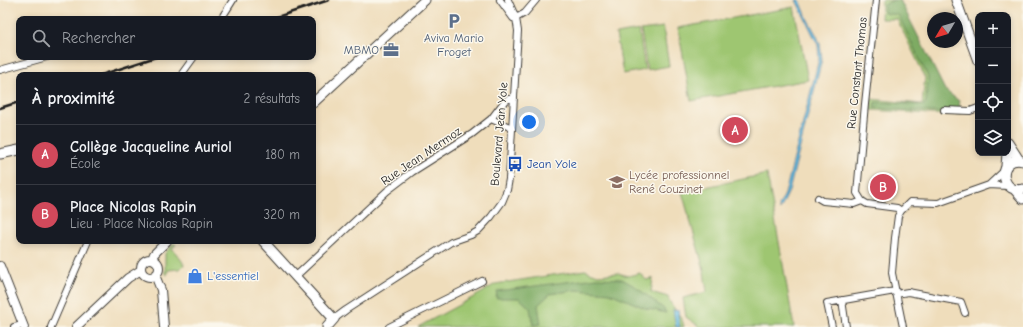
<!DOCTYPE html>
<html lang="fr">
<head>
<meta charset="utf-8">
<style>
  :root { --surface:#171b24; --page:#242831; --text:#f1f3f6; --muted:#9ea1a6; --line:#363941; --accent:#d1495b }
  body { margin:0; font-family:"Comic Neue",sans-serif; background:var(--page); color:var(--text) }
  .controls { position:absolute; right:12px; top:12px; display:grid; overflow:hidden; border-radius:8px; box-shadow:0 2px 6px #0003 }
  .controls button { width:36px; height:36px; display:grid; place-items:center; padding:0; border:0; border-bottom:1px solid var(--line); background:var(--surface); color:var(--text); font:20px sans-serif }
  .compass { position:absolute; left:927px; top:12px; width:36px; height:36px; border-radius:50%; background:var(--surface); box-shadow:0 2px 6px #0003; rotate:232deg }
  .you { position:absolute; left:529px; top:122px; width:14px; height:14px; margin:-10px; border:3px solid #fff; border-radius:50%; background:#1a73e8; box-shadow:0 0 0 6px #1a73e833 }
  .badge { display:grid; place-items:center; width:26px; height:26px; border-radius:50%; background:var(--accent); color:#fff; font-size:13px; font-weight:700 }
  .pin { position:absolute; translate:-50% -50%; border:2px solid #fff; box-shadow:0 1px 4px #0006 }
  .list { margin:0; padding:0; list-style:none }
  h2 { display:flex; justify-content:space-between; align-items:center; height:52px; margin:0; padding:0 16px; font-size:17px }
  h2 small { font-size:13px; font-weight:400; color:var(--muted) }
  .list li { display:grid; grid-template-columns:26px 1fr auto; gap:12px; align-items:center; box-sizing:border-box; height:60px; padding:0 16px; border-top:1px solid var(--line) }
  .list b { display:block; font-size:15px; white-space:nowrap }
  .list p { margin:0; font-size:13px; white-space:nowrap; color:var(--muted) }
  .list em { font-size:13px; font-style:normal; color:var(--muted) }
  .icon { flex:none; width:22px; height:22px; fill:none; stroke:currentColor; stroke-width:2; stroke-linecap:round; stroke-linejoin:round }
  .map { position:relative; flex:none; width:1023px; height:327px; overflow:hidden }
  .search { position:absolute; background:var(--surface); box-shadow:0 2px 6px #0003; left:16px; top:16px; width:300px; height:44px; display:flex; align-items:center; gap:10px; box-sizing:border-box; padding:0 14px; border-radius:8px; color:var(--muted); font-size:15px }
  .panel { position:absolute; background:var(--surface); box-shadow:0 2px 6px #0003; left:16px; top:72px; width:300px; height:172px; border-radius:8px }
  .map>svg:first-child { display:block }
  .green { fill:#9ec671; stroke:#5d7146 }
  .forest { fill:#7eab63; stroke:#4d6440 }
  .water { fill:#67bde4; stroke:#426c80 }
  .lines { fill:none; stroke-linecap:round; stroke-linejoin:round }
  .minor-casing { stroke:#3c3934; stroke-width:8 }
  .tertiary-casing { stroke:#3c3934; stroke-width:10 }
  .secondary-casing { stroke:#3c3934; stroke-width:11 }
  .minor { stroke:#fff; stroke-width:6 }
  .tertiary { stroke:#fff; stroke-width:8 }
  .secondary { stroke:#fff; stroke-width:9 }
  .rail { stroke:#1c1c1c; stroke-width:2.5 }
  .labels { text-anchor:middle; dominant-baseline:central; stroke-width:3; stroke-linejoin:round; paint-order:stroke }
  .service-label { font-size:12px; fill:#4e5e75; stroke:#fbf7ec }
  .street-label { font-size:12px; fill:#1c1c1c; stroke:#fbf7ec }
  .transit-label { font-size:12px; fill:#164399; stroke:#fbf7ec; text-anchor:start }
  .education-label { font-size:12px; fill:#785e54; stroke:#fbf7ec; text-anchor:start }
  .shop-label { font-size:12px; fill:#366cbe; stroke:#fbf7ec; text-anchor:start }
</style>
</head>
<body>
<div class="map">
<svg width="1023" height="327" viewBox="0 0 1023 327">
  <rect width="100%" height="100%" fill="#fbf7ec"/>
  <filter id="ink" filterUnits="userSpaceOnUse"><feTurbulence type="fractalNoise" baseFrequency=".025" numOctaves="2"/><feDisplacementMap in="SourceGraphic" scale="8" xChannelSelector="R" yChannelSelector="G"/><feConvolveMatrix kernelMatrix="1 2 1 2 8 2 1 2 1" color-interpolation-filters="sRGB"/></filter>
  <filter id="wash" filterUnits="userSpaceOnUse"><feTurbulence type="fractalNoise" baseFrequency=".012" numOctaves="4" result="noise"/><feDisplacementMap in="SourceGraphic" scale="16" xChannelSelector="R" yChannelSelector="G"/><feGaussianBlur stdDeviation="0.9" result="paint"/><feColorMatrix in="noise" values="0 0 0 0 0 0 0 0 0 0 0 0 0 0 0 0 0 1.4 0 .05"/><feComposite in="paint" operator="in"/></filter>
  <g filter="url(#wash)">
    <rect width="100%" height="100%" fill="#efddbb"/>
    <path class="green" d="M882 0H896L946 102 945 115 871 110V99L922 104 925 77 897 19H881Z
      M794 7 808 80 691 101 678 28Z
      M663 27 669 66 647 70 641 30Z
      M639 30 645 70 623 74 616 34Z
      M767 174 794 327H700L686 317 683 298 707 292 703 266 682 192Z
      M174 243 176 245 172 248 182 261 184 265 180 269 168 270 167 275 165 274V253Z
      M585 270 598 275 618 273 628 276 640 273 646 280 653 278 651 292 668 297C671 308 682 313 684 327H418L483 292 495 284Z"/>
    <path class="forest" d="M893 0H900L945 90 959 101 961 114 874 108 875 102 924 105 926 101 928 77 898 15 884 13V5Z
      M597 278 622 279 636 287 664 309 666 313 645 308 610 293 576 290 550 294 538 305 541 324 533 325 530 308 519 298H496L497 291Z"/>
    <path class="water" d="M796 0H800L808 20 817 36 820 44 822 59 789 191 780 210 779 206 785 194 819 59 818 45Z
      M673 310 679 311 678 315 680 327H676Z"/>
  </g>
  <g filter="url(#ink)">
    <g class="lines">
      <defs>
        <path id="minor" d="M500 0 513 18
          M876 0 865 104 857 193 862 201 867 204 897 208 901 211 910 202 938 203 989 185 1008 186
          M516 18 525 13 536 0
          M221 19 233 0
          M0 70 47 57
          M181 75 194 57
          M944 110 970 111 978 108
          M491 119 512 128
          M989 185 1004 171
          M818 198 823 201 854 204 862 201
          M901 211 898 216 895 238 892 273 903 327
          M296 276 387 191 412 172 472 134 491 119 504 102 508 99H514
          M896 294 908 292 961 302 965 313
          M842 300 846 327
          M334 319 346 310 451 242 471 235 478 231 491 217 502 202 507 190 509 179 518 31 516 18 508 0
          M14 327 23 325
          M51 327 88 241
          M389 327 482 281
          M832 327 827 303 895 291"/>
        <path id="tertiary" d="M152 259 154 254 167 241
          M141 268a9 9 0 1 1 18 0a9 9 0 1 1-18 0Z
          M0 266 24 327
          M155 275 161 290 164 327
          M76 327 128 278 141 270"/>
        <path id="secondary" d="M956 0 978 61
          M313 103 425 0
          M1008 143 1019 160
          M0 154 19 150
          M1023 161C997 155 999 195 1023 189
          M1006 166 1007 153
          M1014 189 1023 199
          M263 241 334 319 327 327"/>
      </defs>
      <use href="#minor" class="minor-casing"/>
      <use href="#tertiary" class="tertiary-casing"/>
      <use href="#secondary" class="secondary-casing"/>
      <use href="#minor" class="minor"/>
      <use href="#tertiary" class="tertiary"/>
      <use href="#secondary" class="secondary"/>
      <path class="rail" d="M271 19 329 0
        M101 75 156 57
        M0 108 19 102"/>
    </g>
  </g>
  <defs>
    <symbol id="parking-bare" viewBox="-9 -9 18 18"><path d="M-3.5-5.5H1a3.5 3.5 0 0 1 0 7H-1V5.5H-3.5ZM-1-3.4V-.6H.8a1.4 1.4 0 0 0 0-2.8Z" fill="#5c6f8a" stroke="#fbf7ec" stroke-width="2.5" paint-order="stroke"/></symbol>
    <symbol id="office-bare" viewBox="-9 -9 18 18"><path d="M-6-3h4V-5.5h4V-3h4V5H-6ZM-1-4.5V-3h2v-1.5ZM-6 0V1H6V0Z" fill="#5c6f8a" stroke="#fbf7ec" stroke-width="2.5" paint-order="stroke"/></symbol>
    <symbol id="bus-bare" viewBox="-9 -9 18 18"><path d="M-5-6H5V4H4V6H2V4H-2V6H-4V4H-5ZM-3.5-4V0h7V-4ZM-3.5 1.2v1.5H-2V1.2ZM2 1.2v1.5H3.5V1.2Z" fill="#1a4fb4" stroke="#fbf7ec" stroke-width="2.5" paint-order="stroke"/></symbol>
    <symbol id="school-bare" viewBox="-9 -9 18 18"><path d="M0-5L7-2L0 1L-7-2ZM-4 1L0 2.5L4 1V4Q0 6-4 4Z" fill="#8d6e63" stroke="#fbf7ec" stroke-width="2.5" paint-order="stroke"/></symbol>
    <symbol id="shop-bare" viewBox="-9 -9 18 18"><path d="M-5-2.5h2.3a2.7 3.5 0 0 1 5.4 0H5L5.5 6h-11ZM-1.5-2.5h3a1.5 2.3 0 0 0-3 0Z" fill="#3f7fe0" stroke="#fbf7ec" stroke-width="2.5" paint-order="stroke"/></symbol>
  </defs>
  <g fill-rule="evenodd">
    <use href="#parking-bare" x="443" y="10" width="22" height="22"/>
    <use href="#office-bare" x="380" y="39" width="22" height="22"/>
    <use href="#bus-bare" x="504" y="153" width="22" height="22"/>
    <use href="#school-bare" x="606" y="171" width="22" height="22"/>
    <use href="#shop-bare" x="184" y="265" width="22" height="22"/>
  </g>
  <g class="labels">
    <g class="service-label">
      <text x="454" y="38">Aviva Mario<tspan x="454" dy="14">Froget</tspan></text>
      <text x="379" y="50" text-anchor="end">MBMO</text>
    </g>
    <g class="street-label">
      <text transform="translate(857 73) rotate(-84)">Rue Constant Thomas</text>
      <text transform="translate(499 134) rotate(-85)">Boulevard Jean Yole</text>
      <text transform="translate(421 156) rotate(-34)">Rue Jean Mermoz</text>
    </g>
    <g class="transit-label">
      <text x="527" y="164">Jean Yole</text>
    </g>
    <g class="education-label">
      <text x="629" y="175">Lycée professionnel<tspan x="629" dy="14">René Couzinet</tspan></text>
    </g>
    <g class="shop-label">
      <text x="207" y="276">L'essentiel</text>
    </g>
  </g>
</svg>
<div class="controls">
<button>+</button>
<button>−</button>
<button><svg class="icon" aria-label="locate" viewBox="0 0 24 24"><circle cx="12" cy="12" r="6"/><path d="M12 2v4M12 18v4M2 12h4M18 12h4"/></svg></button>
<button><svg class="icon" aria-label="layers" viewBox="0 0 24 24"><path d="M12 4l9 5-9 5-9-5zM3 14l9 5 9-5"/></svg></button>
</div>
<svg class="compass" viewBox="-18 -18 36 36"><path d="M0-13l5 13h-10z" fill="#e53935"/><path d="M0 13l5-13h-10z" fill="#9ea1a6"/></svg>
<div class="you"></div>
<div class="pin badge" style="left:735px;top:130px">A</div>
<div class="pin badge" style="left:883px;top:187px">B</div>
<div class="search"><svg class="icon" aria-label="search" viewBox="0 0 24 24"><circle cx="10" cy="10" r="6"/><path d="M15 15l6 6"/></svg>Rechercher</div>
<section class="panel">
<h2>À proximité<small>2 résultats</small></h2>
<ul class="list">
<li><span class="badge">A</span><div><b>Collège Jacqueline Auriol</b><p>École</p></div><em>180 m</em></li>
<li><span class="badge">B</span><div><b>Place Nicolas Rapin</b><p>Lieu · Place Nicolas Rapin</p></div><em>320 m</em></li>
</ul>
</section>
</div>
</body>
</html>
